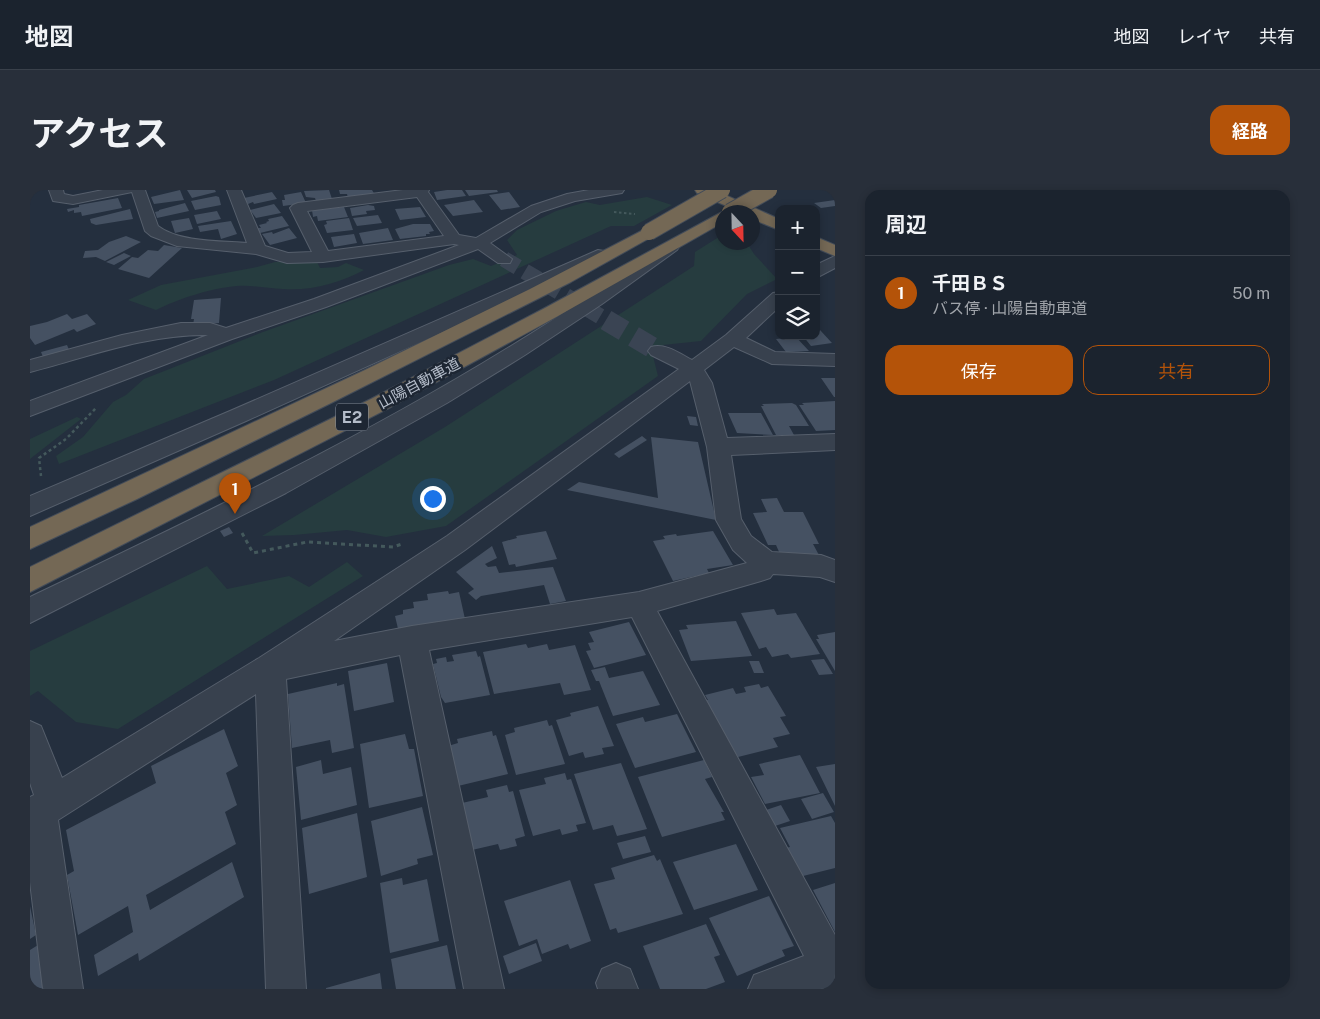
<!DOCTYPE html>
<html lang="ja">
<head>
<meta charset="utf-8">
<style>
  :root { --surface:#1b232e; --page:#282f3a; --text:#f1f3f6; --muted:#a0a4aa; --line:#39404a; --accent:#b45309 }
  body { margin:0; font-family:"Public Sans","Noto Sans JP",sans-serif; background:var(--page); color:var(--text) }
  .controls { position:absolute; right:15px; top:15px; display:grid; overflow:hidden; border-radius:10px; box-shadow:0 2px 8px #0003 }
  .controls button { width:45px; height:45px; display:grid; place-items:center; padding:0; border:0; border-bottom:1px solid var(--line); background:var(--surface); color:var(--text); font:25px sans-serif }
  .compass { position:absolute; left:685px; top:15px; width:45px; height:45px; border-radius:50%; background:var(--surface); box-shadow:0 2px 8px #0003; rotate:158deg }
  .you { position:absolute; left:402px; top:308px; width:18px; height:18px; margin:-12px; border:4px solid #fff; border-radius:50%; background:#1a73e8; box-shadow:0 0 0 8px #1a73e833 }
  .badge { display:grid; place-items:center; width:32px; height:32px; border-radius:50%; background:var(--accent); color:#fff; font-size:16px; font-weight:700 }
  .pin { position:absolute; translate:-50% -41px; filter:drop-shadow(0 1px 2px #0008) }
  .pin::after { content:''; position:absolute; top:26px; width:18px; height:15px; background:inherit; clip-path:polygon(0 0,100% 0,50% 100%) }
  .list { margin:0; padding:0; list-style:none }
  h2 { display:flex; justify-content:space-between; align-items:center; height:65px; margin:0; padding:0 20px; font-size:21px }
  h2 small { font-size:16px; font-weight:400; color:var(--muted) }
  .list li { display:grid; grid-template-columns:32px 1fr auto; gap:15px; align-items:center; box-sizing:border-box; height:75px; padding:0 20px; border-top:1px solid var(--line) }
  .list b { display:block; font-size:19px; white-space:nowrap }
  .list p { margin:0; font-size:16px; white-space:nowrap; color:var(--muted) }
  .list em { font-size:16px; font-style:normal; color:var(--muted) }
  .actions { display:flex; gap:10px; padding:15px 20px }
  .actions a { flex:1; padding:11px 0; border:1px solid var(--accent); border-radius:15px; text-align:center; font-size:18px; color:var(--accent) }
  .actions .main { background:var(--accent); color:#fff }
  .icon { flex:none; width:28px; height:28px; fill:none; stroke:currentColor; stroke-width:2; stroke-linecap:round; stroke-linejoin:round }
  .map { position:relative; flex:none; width:805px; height:799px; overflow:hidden; border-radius:15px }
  header { display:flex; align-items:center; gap:30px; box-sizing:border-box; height:70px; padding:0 25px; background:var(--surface); border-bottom:1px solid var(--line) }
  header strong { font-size:24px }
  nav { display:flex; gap:28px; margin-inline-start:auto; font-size:18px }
  .intro { display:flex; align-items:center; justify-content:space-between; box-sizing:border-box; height:120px; padding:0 30px }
  h1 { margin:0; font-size:35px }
  .button { padding:12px 22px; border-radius:15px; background:var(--accent); color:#fff; font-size:18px; font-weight:700 }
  main { display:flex; gap:30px; padding:0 30px }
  aside { flex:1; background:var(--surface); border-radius:15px; box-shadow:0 2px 8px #0003 }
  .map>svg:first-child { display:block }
  .green { fill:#263c3f }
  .building { fill:#455162 }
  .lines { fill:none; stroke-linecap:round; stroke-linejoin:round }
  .minor-tunnel-far1 { stroke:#3a4453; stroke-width:16; stroke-dasharray:16 8; stroke-linecap:butt }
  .minor-tunnel { stroke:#3a4453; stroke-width:21; stroke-dasharray:21 11; stroke-linecap:butt }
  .minor-casing { stroke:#565f6c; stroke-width:2 }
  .highway-casing { stroke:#434c59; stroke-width:2 }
  .path-far2 { stroke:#44595c; stroke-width:2; stroke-dasharray:2.5 2.5; stroke-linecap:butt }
  .path-far1 { stroke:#44595c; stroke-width:2.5; stroke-dasharray:3 3; stroke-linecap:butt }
  .path { stroke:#44595c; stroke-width:3; stroke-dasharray:4 4; stroke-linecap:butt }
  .minor { fill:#38414e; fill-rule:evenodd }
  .highway { fill:#746855; fill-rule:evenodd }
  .highway-bridge-casing { stroke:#434c59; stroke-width:18; stroke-linecap:butt }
  .highway-bridge { stroke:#746855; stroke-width:16 }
  .labels { text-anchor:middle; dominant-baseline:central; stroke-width:5; stroke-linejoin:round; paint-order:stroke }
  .far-street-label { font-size:15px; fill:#b4bcc9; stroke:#1d2633 }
  .shield { fill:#1d2633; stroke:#878f9c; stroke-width:1 }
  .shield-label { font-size:16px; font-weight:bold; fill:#b4bcc9 }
</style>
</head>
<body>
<header>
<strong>地図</strong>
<nav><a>地図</a><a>レイヤ</a><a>共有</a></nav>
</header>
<div class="intro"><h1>アクセス</h1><a class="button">経路</a></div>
<main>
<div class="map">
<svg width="805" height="799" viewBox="0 0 805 799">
  <rect width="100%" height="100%" fill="#242f3e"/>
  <path class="green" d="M617 7 642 15 604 36H581L244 190 29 274 26 266 53 247 83 212 96 205 114 189 233 142 419 75 443 69 461 76 487 65 477 50 487 40 526 21 556 12 570 15Z
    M692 45V52L717 53 724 64 747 89 717 104 671 151 633 155 623 166 628 186 416 336 356 347 317 340 264 345 232 346 415 237 664 76 665 62Z
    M286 70 290 78 308 77 316 73 334 80C309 93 282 101 253 99 238 98 222 95 207 96 181 98 148 109 126 120L98 110 131 95 227 77 245 72Z
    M47 227 51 229 0 269V249Z
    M317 372 333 386 88 539 46 532 8 501 0 506V461L177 376 197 399 259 386 279 397Z"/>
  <path class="building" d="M150 0 154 10 124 14 121 7Z
    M157 0H185L186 2 162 8Z
    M299 0 302 9 286 11 285 8 276 7 274 1Z
    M309 0H342L345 5 338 6 337 4 318 8 317 4H310Z
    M417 0H432L436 6 407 10 404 2Z
    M435 0H467L468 2 439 6Z
    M242 2 247 9 224 14 223 12 218 14 214 8Z
    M271 2 276 13 253 16 252 10H255L254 5Z
    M479 2 490 17 471 20 459 5Z
    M186 6 189 7 191 15 165 20 161 11Z
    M88 8 92 18 52 26 51 22 44 23V20L38 22 37 19 49 17V15Z
    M444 10 453 22 423 26 414 15Z
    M805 10V16L791 18 784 13Z
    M155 13 159 21 127 28 125 22 129 21V20Z
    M244 14 251 23 226 28 220 20Z
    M338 15 344 16 345 20 336 21 337 24 322 26 320 18Z
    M314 17 318 27 288 31 287 26 283 27 282 20Z
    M390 17 396 27 370 30 365 19Z
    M100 19 103 29 66 35 61 33 60 29Z
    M187 21 191 29 167 34 164 25Z
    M348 25 352 33 327 36 323 28Z
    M252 26 259 36 230 43 227 38H231L229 35 237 33 236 32 239 31 238 29Z
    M159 28 163 39 145 43 141 31Z
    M319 28 323 40 297 43 294 35 297 34 296 31Z
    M201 31 207 44 191 49 188 39 170 42 168 36Z
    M383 34H400L404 41 399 42 400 44H396V46L370 49 365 39Z
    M259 38 267 48 240 55 232 44 242 42 243 44Z
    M358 38 363 50 333 54 329 43Z
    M324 44 327 53 304 57 301 47Z
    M96 46 111 52 75 71 66 67 53 68 55 61 68 60 79 52Z
    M134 55 152 58 119 88 88 79 102 67 108 68 118 60 128 61Z
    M94 63 101 66 84 75 76 72Z
    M191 108 189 133 163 135 164 129H161L164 110Z
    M37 124 42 129 57 124 66 134 47 142 44 139 5 155 0 148V136L17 132Z
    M786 140H790L802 153 781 156 773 146H786Z
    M766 147 779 161 756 162 746 149Z
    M37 155 40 162 13 167 11 162Z
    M791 188H805V207H804Z
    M805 211V240L786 241 769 215H774L772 213Z
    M762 213 766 215 779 236H759L764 245H746L731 216H734L732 214Z
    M698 223H731L743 245 707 243Z
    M657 226 666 227 668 236 660 235Z
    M612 246 617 250 589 268 584 264Z
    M621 247 668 252 686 330 537 300 549 292 628 308Z
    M747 308 754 322H773L789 354H783L790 367 750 364 746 355H738L723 323 737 322 731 309Z
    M199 337 203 343 194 347 190 341Z
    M516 341 527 369 486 377 485 374 479 375 472 352 487 348 486 346Z
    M683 341 703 375 677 379 679 383 643 391 623 351 635 349 633 346 646 344 647 346Z
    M462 356 467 368 455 374 458 377 466 376 469 383 523 377 536 411 520 414 514 395 451 406 446 410 438 403 444 399 426 382Z
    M418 401 419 404 429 402 435 429 369 443 365 426 373 424V420L384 418 383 412 398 410 397 404Z
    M744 419 747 425 766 423 790 464 761 468 758 464 742 467 736 457 729 459 711 423Z
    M706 431 722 466 661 471 649 440 658 439 656 435Z
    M599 432 616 465 564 478 556 461 561 460 558 453 564 452 559 442Z
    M805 442V481L786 449H789L787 445Z
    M496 454 498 458 517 454 519 460 545 455 561 500 534 505 530 493 464 504 453 462Z
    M446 461 448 467 450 466 460 505 415 513 411 507 403 474 407 473 406 469 416 467 417 472 424 471 422 465Z
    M794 469 803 484 789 485 781 470Z
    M719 471H729L734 483H724Z
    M357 473 364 512 324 521 318 481Z
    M575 477 579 488 613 481 630 515 583 526 569 491H566L561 480Z
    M307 493V496L314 494 324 558 302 563 300 550 262 558 258 504Z
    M729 494 731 498 738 496 756 526 750 527 760 544 743 548 748 557 708 567 701 555 698 556 674 510H678L675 505 703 498 706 504 716 502 714 497Z
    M568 516 584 556 572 558 574 564 555 568 553 562 539 566 526 530 541 526 540 523Z
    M647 524 666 562 605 578 586 534 613 527 615 532Z
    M517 530 519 536 522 535 535 574 486 585 475 545 485 542 484 538Z
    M194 539 208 576 196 583 207 615 195 622 206 654 116 705 120 720 202 672 214 707 109 771 108 763 68 786 64 765 103 742 98 716 48 745 37 685 44 681 36 640 126 593 121 576Z
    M462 541 463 546 466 545 478 584 428 596 418 556 428 553 427 549Z
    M375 544 379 559H384L393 606 339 618 330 554Z
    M770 565 790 603 735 614 721 587 734 585 729 574Z
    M291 570 293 584 321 577 327 615 271 630 266 577Z
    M674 570 682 587 675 589 694 622H691L695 630 632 647 608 587Z
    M591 573 617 639 587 646 583 635 563 640 544 584Z
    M805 574V616L786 577Z
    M535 583 537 590 541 589 556 633 546 635 548 641 532 645 530 639 503 646 489 600 516 594 514 588Z
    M477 595 479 602 483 601 495 646 485 649 487 656 470 660 468 654 442 660 432 613 458 607 456 600Z
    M793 603 804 622 782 629 771 609Z
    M751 615 760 631 742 637 733 621Z
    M392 617 403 665 387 669 388 674 351 686 341 631Z
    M327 623 337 687 279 704 272 638Z
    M801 626 805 633V678L769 687 755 658 760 657 750 638Z
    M615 646 621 662 593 669 587 653Z
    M706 654 728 700 664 720 643 672Z
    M624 665 627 671 630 669 653 724 588 743 586 738 580 740 564 694 585 689 581 678Z
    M372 688 373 695 397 689 409 751 360 763 350 693Z
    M540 690 561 751 540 759 538 754 512 764 507 749 489 756 474 711Z
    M805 693V742L783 700Z
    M739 706 764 756 752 760 755 766 707 786 679 728Z
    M0 716 6 745 0 749Z
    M676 734 690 765 684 767 695 792 676 799H630L613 756Z
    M506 753 512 771 479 784 473 766Z
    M8 755 14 799H0V760Z
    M417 755 426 799H366L361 769Z
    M350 783 352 799H296V798Z"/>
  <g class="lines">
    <path class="minor-tunnel-far1" d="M474 69 578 131"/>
    <path class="minor-tunnel" d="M576 130 628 161"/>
    <defs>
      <path id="minor" d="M19 0H33L34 4 43 6 73 0H115L128 36C148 52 192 51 217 53L197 0H211L235 56 258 63 282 62 260 18 263 15 268 13 373 0H399L398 2 429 45 446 48 501 16 537 4 559 0H594L592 3 545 11 511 22 460 53 482 69 480 73H468L448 59 296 117 202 149 0 226V211L178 145C117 144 58 167 0 182V170L92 145 151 133H180L196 138 284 109 429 55 424 54 293 72 257 73 226 64 147 56 121 46 115 41 102 2 43 14 23 11ZM387 7 414 46 298 61 277 21Z
        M641 52 647 54 649 57 647 60 572 114 495 165 417 213 256 303 0 433V407C163 329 327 251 481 156 534 124 585 89 635 54Z
        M568 60 574 61 576 65 574 69 216 231 0 326V306L200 221Z
        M805 66V78L786 88V75Z
        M749 102V117L716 148 745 162 805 164V176L742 174 704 157 674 180 682 193 697 248 805 244V260L701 265 711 329 721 346 742 362 791 365 805 370V392L790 387 743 384 740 388 731 391 627 421 805 745V799H718L724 785 774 766 602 427 399 460 474 799H434L370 465 256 489 276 799H236L226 504 28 630 53 799H13L0 692V607L4 605 0 593V531L11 536 32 588 229 468 417 346 649 179 621 165 618 161 621 157C635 153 649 163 662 170L696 145 743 103ZM660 191 677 257 686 330 703 360 717 373 609 402 382 436 304 451 435 360Z
        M586 773 600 779 608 799H568L566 793 572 779Z"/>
      <path id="highway" d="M665 0H684L749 29V40L722 29V22H710L667 3Z
        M692 22V33L528 126 357 219 0 402V377L341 209 515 118Z
        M619 37 625 39 627 42 625 45 541 92 301 213 107 309 0 359V337L335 180 500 99Z
        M786 47 805 55V66L786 58Z"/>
    </defs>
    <use href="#minor" class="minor-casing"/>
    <use href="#highway" class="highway-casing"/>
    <path class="path-far2" d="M584 22 605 24"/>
    <path class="path-far1" d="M11 286 9 268 36 249 66 218"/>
    <path class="path" d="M212 343 223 363 277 352 363 357 372 354"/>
    <use href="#minor" class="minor"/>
    <use href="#highway" class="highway"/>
    <defs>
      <path id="highway-bridge" d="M700 22 739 0
        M619 42 692 0"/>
    </defs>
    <use href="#highway-bridge" class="highway-bridge-casing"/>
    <use href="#highway-bridge" class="highway-bridge"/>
  </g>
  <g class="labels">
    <g class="far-street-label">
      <text transform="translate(389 193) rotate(-28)">山陽自動車道</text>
    </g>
    <rect class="shield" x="306" y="213.5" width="32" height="27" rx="4"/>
    <g class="shield-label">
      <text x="322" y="227">E2</text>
    </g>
  </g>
</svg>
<div class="controls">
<button>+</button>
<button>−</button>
<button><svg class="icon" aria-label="layers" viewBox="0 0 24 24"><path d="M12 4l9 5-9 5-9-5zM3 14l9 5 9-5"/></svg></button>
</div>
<svg class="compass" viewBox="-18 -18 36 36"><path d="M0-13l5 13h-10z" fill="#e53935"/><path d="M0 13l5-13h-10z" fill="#a0a4aa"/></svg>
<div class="you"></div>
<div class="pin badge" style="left:205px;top:324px">1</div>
</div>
<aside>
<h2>周辺<small></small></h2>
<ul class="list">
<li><span class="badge">1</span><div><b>千田ＢＳ</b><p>バス停 · 山陽自動車道</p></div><em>50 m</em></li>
</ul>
<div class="actions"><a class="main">保存</a><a>共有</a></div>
</aside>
</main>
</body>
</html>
